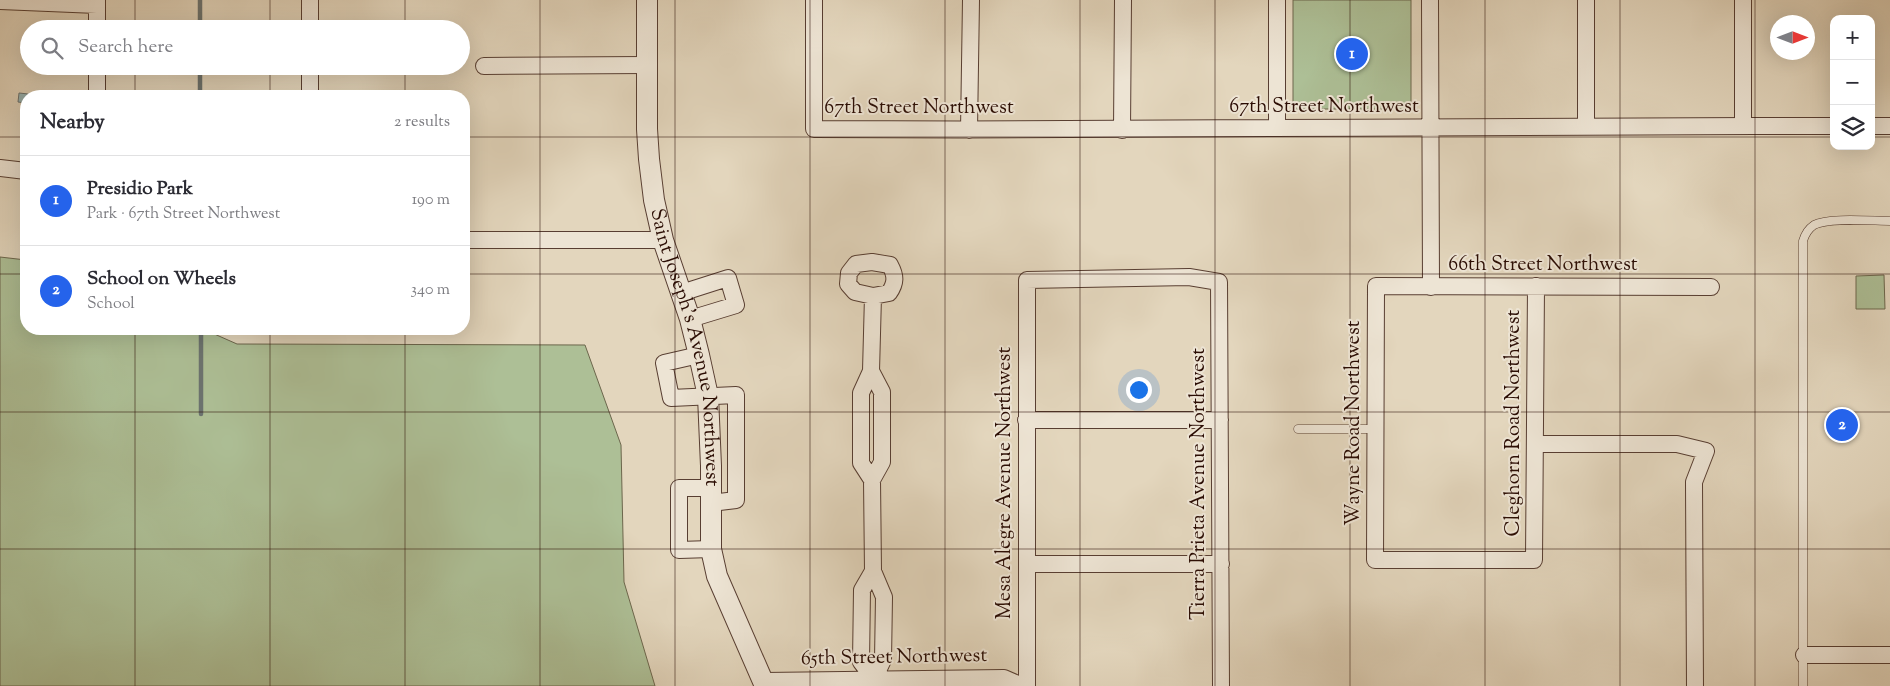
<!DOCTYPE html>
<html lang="en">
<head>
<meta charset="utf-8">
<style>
  :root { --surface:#fff; --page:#f7f7f7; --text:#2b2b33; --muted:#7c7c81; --line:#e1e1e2; --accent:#2563eb }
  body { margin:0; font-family:"Sorts Mill Goudy",serif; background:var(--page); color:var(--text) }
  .controls { position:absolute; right:15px; top:15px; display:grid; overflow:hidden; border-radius:10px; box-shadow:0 5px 20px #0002 }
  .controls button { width:45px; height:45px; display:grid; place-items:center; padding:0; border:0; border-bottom:1px solid var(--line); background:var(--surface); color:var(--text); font:25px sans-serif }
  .compass { position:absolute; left:1770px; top:15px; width:45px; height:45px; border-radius:50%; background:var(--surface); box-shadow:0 5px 20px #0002; rotate:90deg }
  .you { position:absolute; left:1138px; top:389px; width:18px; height:18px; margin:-12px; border:4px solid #fff; border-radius:50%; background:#1a73e8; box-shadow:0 0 0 8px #1a73e833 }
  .badge { display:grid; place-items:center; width:32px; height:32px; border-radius:50%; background:var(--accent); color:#fff; font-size:16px; font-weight:700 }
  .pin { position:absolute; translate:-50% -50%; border:2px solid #fff; box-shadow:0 1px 5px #0006 }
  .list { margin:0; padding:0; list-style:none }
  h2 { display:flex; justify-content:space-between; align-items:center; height:65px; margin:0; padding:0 20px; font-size:21px }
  h2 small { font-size:16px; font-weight:400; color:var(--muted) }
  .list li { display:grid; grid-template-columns:32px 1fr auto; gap:15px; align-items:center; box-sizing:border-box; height:90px; padding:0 20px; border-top:1px solid var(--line) }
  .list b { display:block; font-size:19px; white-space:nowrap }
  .list p { margin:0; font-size:16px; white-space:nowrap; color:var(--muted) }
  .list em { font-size:16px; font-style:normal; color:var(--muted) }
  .icon { flex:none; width:28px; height:28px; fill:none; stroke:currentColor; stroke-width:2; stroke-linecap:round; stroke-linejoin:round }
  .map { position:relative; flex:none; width:1890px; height:686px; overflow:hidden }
  .search { position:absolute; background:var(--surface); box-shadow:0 5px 20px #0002; left:20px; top:20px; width:450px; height:55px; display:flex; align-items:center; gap:12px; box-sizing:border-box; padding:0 18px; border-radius:28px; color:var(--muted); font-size:19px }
  .panel { position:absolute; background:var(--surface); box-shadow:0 5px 20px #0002; left:20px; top:90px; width:450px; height:245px; border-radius:20px }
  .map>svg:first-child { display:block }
  .green { fill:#adbf96; stroke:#6c664c }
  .water { fill:#97b7b9; stroke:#6b7370 }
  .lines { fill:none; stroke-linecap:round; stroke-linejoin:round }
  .stream { stroke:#6b7370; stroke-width:4.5 }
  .service-casing { stroke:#583e32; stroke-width:9 }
  .minor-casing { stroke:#583e32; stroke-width:18 }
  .tertiary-casing { stroke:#583e32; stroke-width:22 }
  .service { stroke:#ede4d4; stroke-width:8 }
  .minor { stroke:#ede4d4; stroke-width:16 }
  .tertiary { stroke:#ede4d4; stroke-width:20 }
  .grid { fill:none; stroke:#2a0c03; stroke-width:1; stroke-opacity:0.55 }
  .labels { text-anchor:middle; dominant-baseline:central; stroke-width:4; stroke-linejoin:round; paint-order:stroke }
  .street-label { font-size:20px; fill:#2a0c03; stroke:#ede4d4 }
</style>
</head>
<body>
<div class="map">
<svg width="1890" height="686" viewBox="0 0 1890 686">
  <rect width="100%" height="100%" fill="#e3d6bd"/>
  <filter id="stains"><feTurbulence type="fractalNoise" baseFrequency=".004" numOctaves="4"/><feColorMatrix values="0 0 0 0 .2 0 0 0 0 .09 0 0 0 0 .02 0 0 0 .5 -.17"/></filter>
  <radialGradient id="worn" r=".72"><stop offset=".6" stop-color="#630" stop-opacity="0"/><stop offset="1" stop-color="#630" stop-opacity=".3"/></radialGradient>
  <path class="green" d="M1293 0H1411V109H1293Z
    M0 257 26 260V329H203L237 344 585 345 621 445 624 582 655 686H0Z
    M1884 275 1885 309H1856V276Z"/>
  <path class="water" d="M19 93 38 95 37 96H26V103L18 102Z"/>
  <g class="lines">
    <path class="stream" d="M200 0V29
      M200 66V96
      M201 329V414"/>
    <defs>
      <path id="service" d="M1298 429H1374
        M1803 686V241C1805 234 1808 229 1814 225 1828 217 1873 221 1890 221"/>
      <path id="minor" d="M310 0V29
        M814 0V129C1154 131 1494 125 1834 126
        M1277 0V128
        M1430 0 1431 287
        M0 1 97 5
        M97 29V0
        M310 66V96
        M484 66 647 65
        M97 96V66
        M1743 125V0
        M1586 126V0
        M1871 126H1890
        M969 130 971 0
        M1122 130 1123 0
        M0 168 26 171
        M464 240H663
        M872 262 890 265C896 276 896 283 889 293L873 296 855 292 848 284 849 273 856 264Z
        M1536 286 1534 560H1375L1376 286 1711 287
        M681 293 728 278 736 305 690 319
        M699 355 664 363 671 398 736 395V500L711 503
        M871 371 882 392V462L872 480 873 571 884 597 883 660 874 679 861 662 862 590 873 571
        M1026 420H1220
        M1536 444H1677L1706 451 1694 482 1695 686
        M872 480 861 463V393L871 371 873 296
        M710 488H679V550L711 549
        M1027 564H1221
        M1804 655H1890
        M764 681 1004 678 1022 686
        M1027 686V280L1189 277 1219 282 1221 686"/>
      <g id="tertiary">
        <path id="s1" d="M647 0V129L649 159 654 200 663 240 690 319 699 355 708 396 711 466V549L717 576 765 686"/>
      </g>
    </defs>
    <use href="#service" class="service-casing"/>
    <use href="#minor" class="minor-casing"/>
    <use href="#tertiary" class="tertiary-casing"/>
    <use href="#service" class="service"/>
    <use href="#minor" class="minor"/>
    <use href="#tertiary" class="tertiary"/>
  </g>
  <path class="grid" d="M135 0V29M270 0V29M405 0V29M540 0V686M675 0V686M810 0V686M945 0V686M1080 0V686M1215 0V686M1350 0V686M1485 0V686M1620 0V686M1755 0V686M135 66V96M270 66V96M405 66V96M0 137H26M464 137H1834M1871 137H1890M0 274H26M464 274H1890M135 329V686M270 329V686M405 329V686M0 412H1890M0 549H1890"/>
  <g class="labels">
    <g class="street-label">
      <text x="1324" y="107">67th Street Northwest</text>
      <text x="919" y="108">67th Street Northwest</text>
      <text x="1543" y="265">66th Street Northwest</text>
      <text stroke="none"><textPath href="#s1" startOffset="352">Saint Joseph's Avenue Northwest</textPath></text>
      <text transform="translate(1354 423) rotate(-90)">Wayne Road Northwest</text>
      <text transform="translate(1514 423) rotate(-90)">Cleghorn Road Northwest</text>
      <text transform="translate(1005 483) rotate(-90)">Mesa Alegre Avenue Northwest</text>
      <text transform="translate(1199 484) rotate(-90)">Tierra Prieta Avenue Northwest</text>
      <text transform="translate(894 658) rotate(-1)">65th Street Northwest</text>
    </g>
  </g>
  <rect width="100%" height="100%" filter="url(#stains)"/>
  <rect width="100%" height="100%" fill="url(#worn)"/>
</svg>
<div class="controls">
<button>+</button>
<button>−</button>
<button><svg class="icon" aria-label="layers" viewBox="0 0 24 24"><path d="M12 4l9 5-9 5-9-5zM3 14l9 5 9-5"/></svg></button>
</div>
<svg class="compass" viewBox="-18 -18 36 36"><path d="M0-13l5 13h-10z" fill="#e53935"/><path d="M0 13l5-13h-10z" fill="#7c7c81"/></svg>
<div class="you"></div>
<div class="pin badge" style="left:1352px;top:54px">1</div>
<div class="pin badge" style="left:1842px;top:425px">2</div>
<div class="search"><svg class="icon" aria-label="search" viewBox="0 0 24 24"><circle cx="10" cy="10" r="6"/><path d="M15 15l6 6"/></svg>Search here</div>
<section class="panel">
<h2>Nearby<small>2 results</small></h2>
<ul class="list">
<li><span class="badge">1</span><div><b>Presidio Park</b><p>Park · 67th Street Northwest</p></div><em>190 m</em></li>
<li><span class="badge">2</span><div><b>School on Wheels</b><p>School</p></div><em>340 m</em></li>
</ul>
</section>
</div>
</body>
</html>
